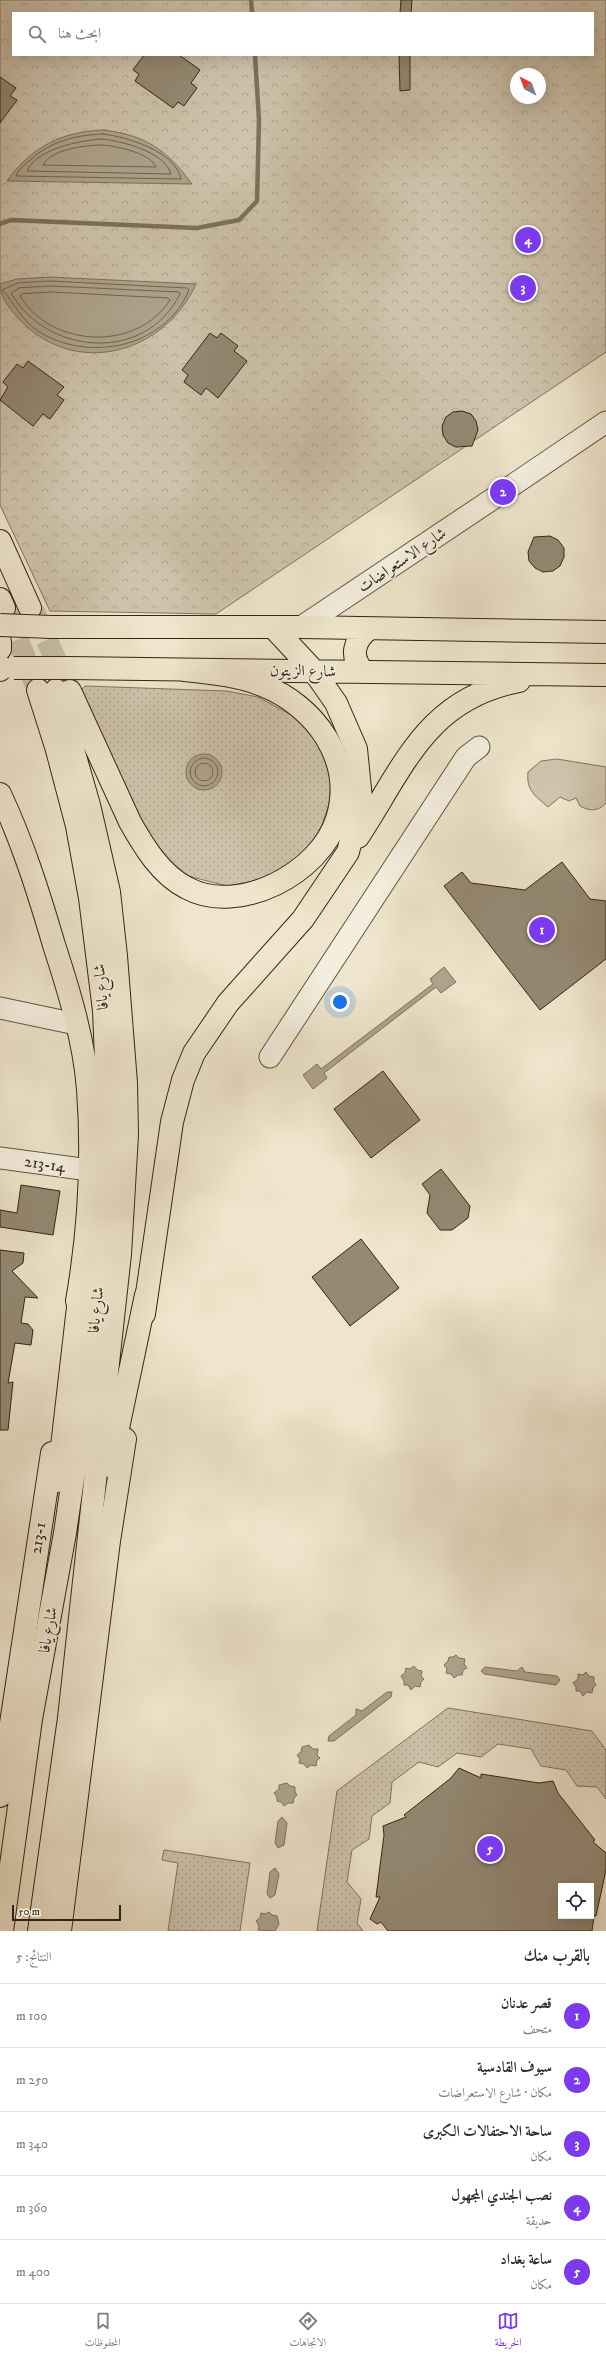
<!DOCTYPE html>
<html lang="ar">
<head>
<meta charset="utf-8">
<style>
  :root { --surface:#fff; --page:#f2f2f3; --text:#2b2b33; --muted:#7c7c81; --line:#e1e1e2; --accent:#7c3aed }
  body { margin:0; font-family:"IM FELL DW Pica",Amiri,serif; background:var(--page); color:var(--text); direction:rtl }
  .controls { position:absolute; right:12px; bottom:12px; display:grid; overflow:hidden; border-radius:0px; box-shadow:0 4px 16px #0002 }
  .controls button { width:36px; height:36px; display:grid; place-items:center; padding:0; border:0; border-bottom:1px solid var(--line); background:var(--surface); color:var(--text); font:20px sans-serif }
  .compass { position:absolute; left:510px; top:68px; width:36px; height:36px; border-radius:50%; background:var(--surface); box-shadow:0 4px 16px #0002; rotate:319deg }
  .scale { position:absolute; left:12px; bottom:10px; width:109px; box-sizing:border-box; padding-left:4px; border:2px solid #322515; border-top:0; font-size:11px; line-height:14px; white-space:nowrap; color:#322515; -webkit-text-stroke:3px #f4eede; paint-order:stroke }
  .you { position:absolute; left:340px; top:1002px; width:14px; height:14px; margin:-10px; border:3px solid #fff; border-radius:50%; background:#1a73e8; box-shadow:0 0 0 6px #1a73e833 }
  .badge { display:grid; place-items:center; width:26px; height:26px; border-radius:50%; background:var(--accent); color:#fff; font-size:13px; font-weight:700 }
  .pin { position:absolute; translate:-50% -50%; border:2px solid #fff; box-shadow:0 1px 4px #0006 }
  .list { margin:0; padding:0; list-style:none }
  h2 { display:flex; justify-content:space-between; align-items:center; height:52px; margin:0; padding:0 16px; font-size:17px }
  h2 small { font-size:13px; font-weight:400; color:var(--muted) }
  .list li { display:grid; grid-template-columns:26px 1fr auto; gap:12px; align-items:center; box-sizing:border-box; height:64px; padding:0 16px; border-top:1px solid var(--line) }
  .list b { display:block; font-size:15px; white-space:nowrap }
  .list p { margin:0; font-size:13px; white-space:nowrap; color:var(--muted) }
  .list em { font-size:13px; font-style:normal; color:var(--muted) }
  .icon { flex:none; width:22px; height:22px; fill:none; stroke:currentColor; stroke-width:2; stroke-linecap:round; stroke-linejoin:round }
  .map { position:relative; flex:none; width:606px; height:1931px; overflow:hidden; direction:ltr }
  .search { position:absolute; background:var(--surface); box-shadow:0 4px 16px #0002; left:12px; right:12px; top:12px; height:44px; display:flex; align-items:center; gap:10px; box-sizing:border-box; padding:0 14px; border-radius:0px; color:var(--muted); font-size:15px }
  .sheet { height:372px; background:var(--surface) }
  nav { display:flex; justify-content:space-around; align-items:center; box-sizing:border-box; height:56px; border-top:1px solid var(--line); background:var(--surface); font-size:11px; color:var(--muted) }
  nav a { display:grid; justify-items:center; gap:2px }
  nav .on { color:var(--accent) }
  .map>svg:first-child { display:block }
  .grass { fill:url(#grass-dots); stroke:#807461 }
  .park { fill:url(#park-crowns); stroke:#807461; fill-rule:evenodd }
  .garden { fill:#cec4ad; stroke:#807461 }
  .water { fill:#aea48e; stroke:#7c715e }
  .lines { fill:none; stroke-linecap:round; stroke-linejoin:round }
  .shore { stroke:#706452; stroke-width:1 }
  .stream { stroke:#7c715e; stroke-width:4.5 }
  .building { fill:#948974; stroke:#322515 }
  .highway-tunnel { stroke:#c8bfa7; stroke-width:22; stroke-dasharray:22 11; stroke-linecap:butt }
  .minor-casing { stroke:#615543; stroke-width:23 }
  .major-casing { stroke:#322515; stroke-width:24 }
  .highway-casing { stroke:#322515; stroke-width:24 }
  .minor { stroke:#f4eede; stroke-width:21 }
  .major { stroke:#eee5cc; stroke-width:22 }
  .highway { stroke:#eee5cc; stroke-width:22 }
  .major-bridge-casing { stroke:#322515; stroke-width:24; stroke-linecap:butt }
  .major-bridge { stroke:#eee5cc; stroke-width:22 }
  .labels { text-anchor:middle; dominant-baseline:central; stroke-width:3; stroke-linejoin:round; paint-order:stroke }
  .street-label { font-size:16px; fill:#322515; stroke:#f4eede }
</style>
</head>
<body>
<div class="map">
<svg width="606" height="1931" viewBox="0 0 606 1931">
  <defs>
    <pattern id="grass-dots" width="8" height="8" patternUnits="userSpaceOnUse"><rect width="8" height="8" fill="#cec4ad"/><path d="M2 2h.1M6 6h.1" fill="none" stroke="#b1a894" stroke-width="1.8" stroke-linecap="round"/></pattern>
    <pattern id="park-crowns" width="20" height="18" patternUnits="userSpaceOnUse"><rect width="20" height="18" fill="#cec4ad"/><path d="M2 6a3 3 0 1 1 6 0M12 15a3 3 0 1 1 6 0" fill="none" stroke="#b1a894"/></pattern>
  </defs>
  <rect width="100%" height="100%" fill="#eee5cc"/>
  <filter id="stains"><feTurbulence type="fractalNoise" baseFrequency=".005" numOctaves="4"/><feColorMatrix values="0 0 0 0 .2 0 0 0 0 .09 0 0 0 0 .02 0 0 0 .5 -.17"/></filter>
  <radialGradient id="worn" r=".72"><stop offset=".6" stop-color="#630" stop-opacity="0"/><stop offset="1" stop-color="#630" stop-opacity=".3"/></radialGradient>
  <path class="grass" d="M85 686 227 691 258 697 295 717 309 729 320 747 326 760 331 783 329 804 322 825 314 840 300 857 266 879 227 886 188 876 168 861 143 828 80 691Z
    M448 1708 592 1731 606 1750V1799L597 1787 577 1786 566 1770 541 1766 531 1749 498 1744 481 1757 457 1753 438 1767 419 1762 392 1782 390 1803 372 1816 369 1839 352 1850 347 1882 361 1899 357 1923 363 1931H317L337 1791Z
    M164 1850 250 1863 240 1931H168L178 1863 162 1860Z"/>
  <path class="park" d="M0 0H606V352L216 614 50 611 0 505ZM13 13H593V55H13ZM516 74H540V98H516Z"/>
  <path class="garden" d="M557 759 606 767V803C597 812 590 811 580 806L576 798 569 801 560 797 548 807C535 796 526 790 528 772L541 761Z"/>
  <path class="water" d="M103 130C146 135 167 150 192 184L7 181C31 147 61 132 103 130Z
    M50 277 196 284C165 353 76 379 20 320 11 311 0 298 0 284L17 279Z
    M186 772a18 18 0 1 1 36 0a18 18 0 1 1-36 0Z
    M444 967 456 982 441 993 436 987 324 1073 327 1078 313 1089 303 1075 317 1064 321 1069 433 984 430 979Z
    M456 1655 459 1658 465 1659 464 1664 467 1668 463 1670 462 1675H458L454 1678 451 1674 446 1673 447 1669 444 1665 448 1661 449 1657H453Z
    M414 1666 417 1670 422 1671 421 1676 424 1679 421 1682 420 1687 415 1686 411 1690 408 1685H404V1681L401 1676 405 1673 406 1668 410 1669Z
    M485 1667 517 1671 522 1667 525 1672 557 1676 560 1680 556 1685 484 1674 481 1671Z
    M586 1672 589 1676 594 1677V1682L596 1685 593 1688 592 1693 587 1692 583 1696 580 1691H576V1687L573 1683 578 1679V1674L583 1675Z
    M387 1692H392L391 1697 334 1741H328L329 1736 356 1715V1709L362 1711Z
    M309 1745 313 1749H318L317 1755 320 1758 317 1760 316 1766 311 1765 307 1768 304 1764 299 1763 300 1759 297 1755 301 1752 302 1747Z
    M287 1783 290 1786 295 1787V1792L297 1795 294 1798 293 1803H288L284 1806 281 1802 277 1801V1797L274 1793 279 1789V1785Z
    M282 1817 287 1823 284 1845 278 1848 275 1843 278 1821Z
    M275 1868 279 1874 275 1895 270 1898 267 1894 270 1872Z
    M269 1912 272 1915 277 1916 279 1924 275 1931 258 1930 259 1926 256 1921 260 1918 261 1913 265 1914Z"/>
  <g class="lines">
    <path class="shore" d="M103 134C127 137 175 151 181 179L16 176C18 170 23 166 28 162 48 142 75 135 103 134Z
      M102 139C122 141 165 152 171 174L27 171C36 149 81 140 102 139Z
      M102 145C116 146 151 153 156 167L43 165C51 149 86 145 102 145Z
      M50 281 187 288 189 290C165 348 88 363 38 331 21 320 15 303 2 290L18 283Z
      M51 286 179 292 180 294C145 364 47 355 11 293L19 288Z
      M51 292 168 298 170 300C137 352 51 348 20 296L22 294Z
      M190 772a14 14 0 1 1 28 0a14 14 0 1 1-28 0Z
      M195 772a9 9 0 1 1 18 0a9 9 0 1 1-18 0Z"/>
    <path class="stream" d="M251 0 252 13
      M0 224 11 220 197 228 239 220 257 201 259 120 255 55"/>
  </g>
  <path class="building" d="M401 0H412L411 13H400Z
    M144 55H179L200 70 191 83 197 88 184 106 178 102 173 108 135 81 139 74 133 70Z
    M399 55H410V90L400 91Z
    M0 77 16 88 10 96 17 100 0 123Z
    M210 333 217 338 221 333 238 346 234 351 247 361 218 398 206 388 201 395 184 382 188 375 182 370Z
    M28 361 64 387 57 395 64 400 50 419 43 414 33 426 0 400 8 387 3 382 17 364 23 368Z
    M462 411 471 414 476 421 478 430 472 446 456 447 448 443 443 435 442 426 446 417 453 412Z
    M550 536 558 540 564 548V557L560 566 553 571 543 572 535 568 529 561 528 552 534 537Z
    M562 862 590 899 606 901V959L540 1010 444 886 462 872 471 883 525 890Z
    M383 1071 420 1120 371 1158 334 1109Z
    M441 1169 470 1206 468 1218 452 1230H440L427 1213 430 1195 422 1184Z
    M21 1185 60 1191 53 1235 0 1227V1210L17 1213Z
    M361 1239 399 1288 350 1326 312 1277Z
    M0 1250 24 1253 23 1263 12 1271 38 1298 25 1297 21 1323 28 1324 33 1330 31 1345 15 1343 8 1383 13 1382 8 1430H0Z
    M459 1768 481 1778V1774L539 1783 553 1781 558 1793 595 1840 593 1842 606 1853V1870L596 1916 591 1915V1886H561V1916H594L592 1931H388L381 1922 377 1924 370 1919 380 1897H376L384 1835 383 1826 406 1817 404 1815 451 1778Z"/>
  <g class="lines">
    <path class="highway-tunnel" d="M5 609 38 690
      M33 610 70 691"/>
    <defs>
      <path id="minor" d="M504 491 606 422
        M301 627 503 492
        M0 1008 76 1024
        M270 1057 466 757 479 747
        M0 1158 89 1170"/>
      <path id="major" d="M51 627H301L606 632
        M0 642V649
        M69 668 606 675
        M0 670 1 667
        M364 672C349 657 354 640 369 629
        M0 794C23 843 39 894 54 945 69 991 84 1040 88 1089 93 1158 89 1232 77 1301
        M358 837C404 767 426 699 519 681
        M144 1314 172 1122 183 1080 194 1053 228 1003 303 919 348 852 361 799 356 749 336 703 313 670 273 627
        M0 1796 52 1453
        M60 1931 109 1541 125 1439"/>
      <path id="highway" d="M0 541 30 608
        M0 599 4 608
        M70 691 130 822C144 847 161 875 187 888 239 916 320 873 337 819 355 761 316 706 262 685 238 675 211 673 185 670
        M110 1466 146 1295
        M58 1481 81 1281
        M2 1931 31 1719 65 1533 94 1335 104 1239 109 1128 104 1011 90 898 77 826 57 750 38 690
        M39 1931 69 1718 120 1254 127 1135 126 1083 116 956 109 892 89 805 56 690"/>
    </defs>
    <use href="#minor" class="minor-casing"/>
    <use href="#major" class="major-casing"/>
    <use href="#highway" class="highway-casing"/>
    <use href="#minor" class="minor"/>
    <use href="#major" class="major"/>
    <use href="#highway" class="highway"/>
    <defs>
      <path id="major-bridge" d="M0 625 51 627
        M14 668H69"/>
    </defs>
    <use href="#major-bridge" class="major-bridge-casing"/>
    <use href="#major-bridge" class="major-bridge"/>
  </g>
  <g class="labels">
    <g class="street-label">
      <text transform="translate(402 560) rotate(-34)">شارع الاستعراضات</text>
      <text transform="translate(303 671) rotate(1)">شارع الزيتون</text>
      <text transform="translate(101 987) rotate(-95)">شارع يافا</text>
      <text transform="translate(45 1164) rotate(8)">213-14</text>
      <text transform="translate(96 1310) rotate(-84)">شارع يافا</text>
      <text transform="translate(38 1538) rotate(-81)">213-1</text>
      <text transform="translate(48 1630) rotate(-80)">شارع يافا</text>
    </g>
  </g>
  <rect width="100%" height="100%" filter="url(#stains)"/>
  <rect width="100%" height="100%" fill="url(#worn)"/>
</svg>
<div class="controls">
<button><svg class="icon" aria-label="locate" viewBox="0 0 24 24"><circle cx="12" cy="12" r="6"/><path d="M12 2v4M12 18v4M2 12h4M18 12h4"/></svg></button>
</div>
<svg class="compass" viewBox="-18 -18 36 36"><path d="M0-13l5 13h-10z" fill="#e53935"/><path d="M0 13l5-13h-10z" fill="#7c7c81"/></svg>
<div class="scale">50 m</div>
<div class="you"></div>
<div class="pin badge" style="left:542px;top:930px">1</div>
<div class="pin badge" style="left:503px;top:492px">2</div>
<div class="pin badge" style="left:523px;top:288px">3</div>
<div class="pin badge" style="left:528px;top:240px">4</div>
<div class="pin badge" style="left:490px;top:1849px">5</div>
<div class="search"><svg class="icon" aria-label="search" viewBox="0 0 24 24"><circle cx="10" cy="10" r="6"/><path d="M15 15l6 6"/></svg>ابحث هنا</div>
</div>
<section class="sheet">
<h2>بالقرب منك<small>النتائج: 5</small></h2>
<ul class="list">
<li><span class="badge">1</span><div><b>قصر عدنان</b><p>متحف</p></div><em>100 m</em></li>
<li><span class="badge">2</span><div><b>سيوف القادسية</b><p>مكان · شارع الاستعراضات</p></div><em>250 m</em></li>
<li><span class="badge">3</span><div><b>ساحة الاحتفالات الكبرى</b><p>مكان</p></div><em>340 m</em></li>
<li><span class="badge">4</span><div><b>نصب الجندي المجهول</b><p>حديقة</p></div><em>360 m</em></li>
<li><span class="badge">5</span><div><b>ساعة بغداد</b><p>مكان</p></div><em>400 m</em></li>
</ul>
</section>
<nav>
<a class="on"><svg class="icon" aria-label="map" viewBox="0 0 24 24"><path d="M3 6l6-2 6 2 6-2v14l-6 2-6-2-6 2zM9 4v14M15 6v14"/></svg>الخريطة</a>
<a><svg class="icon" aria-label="directions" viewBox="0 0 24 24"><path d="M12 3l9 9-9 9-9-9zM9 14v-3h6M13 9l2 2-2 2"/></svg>الاتجاهات</a>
<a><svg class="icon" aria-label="saved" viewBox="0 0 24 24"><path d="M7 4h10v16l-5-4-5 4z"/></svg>المحفوظات</a>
</nav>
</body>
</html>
